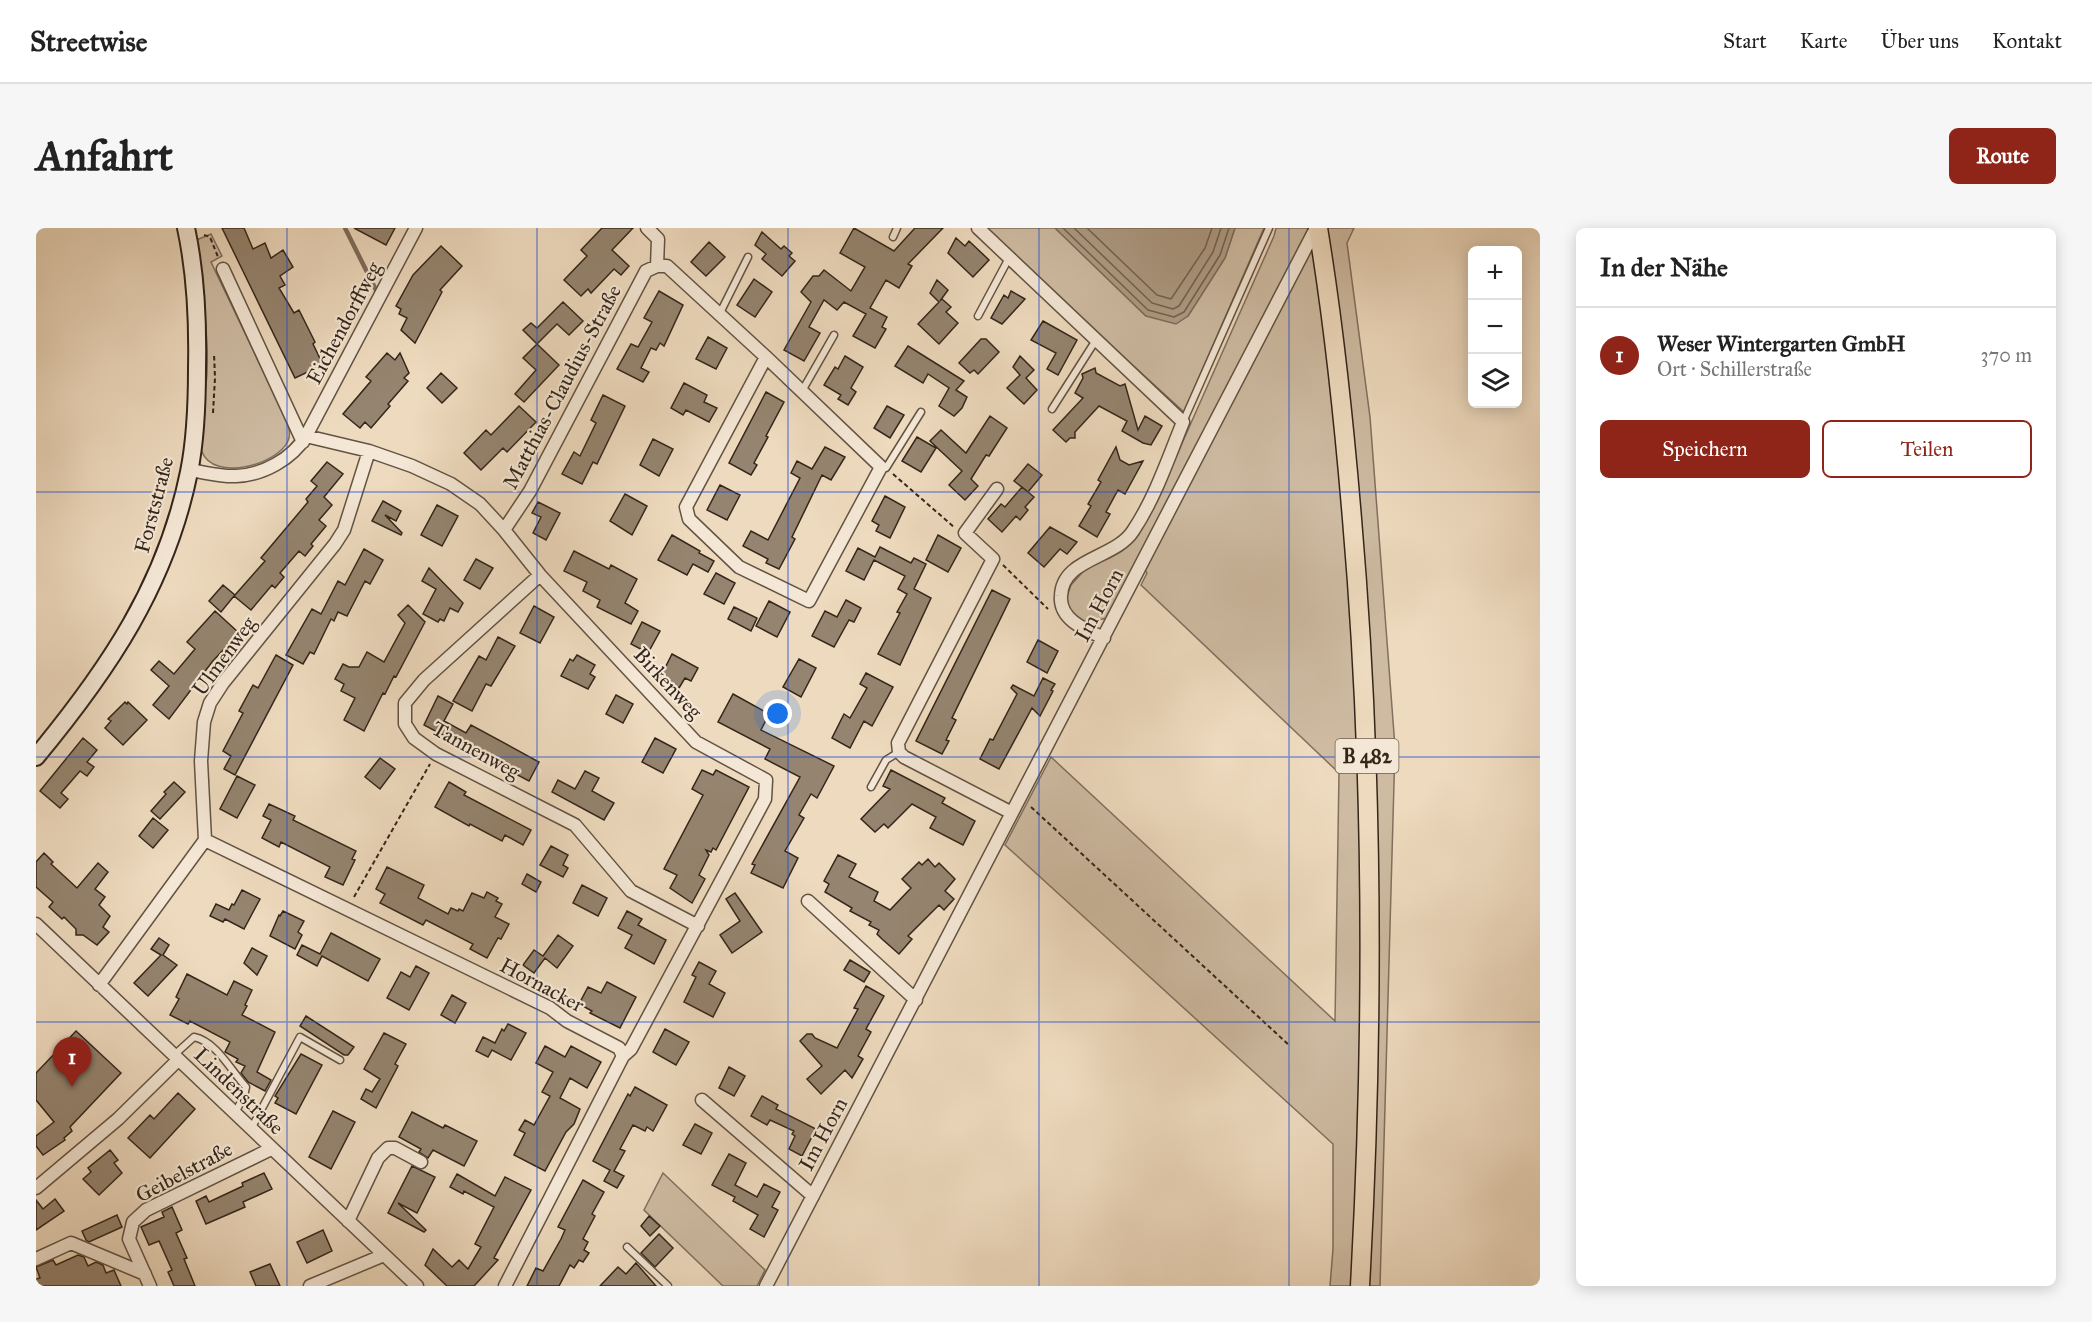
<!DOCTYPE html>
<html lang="de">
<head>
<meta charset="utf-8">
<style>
  :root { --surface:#fff; --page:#f6f6f6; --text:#222; --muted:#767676; --line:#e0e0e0; --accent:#8f2418 }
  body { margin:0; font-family:"IM FELL Great Primer",serif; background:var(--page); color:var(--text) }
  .controls { position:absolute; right:18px; top:18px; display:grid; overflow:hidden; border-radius:9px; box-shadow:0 3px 15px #0003 }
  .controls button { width:54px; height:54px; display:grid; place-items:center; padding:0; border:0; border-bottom:2px solid var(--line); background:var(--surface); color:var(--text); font:30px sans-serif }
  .you { position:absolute; left:742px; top:486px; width:21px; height:21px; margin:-15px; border:4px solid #fff; border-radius:50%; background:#1a73e8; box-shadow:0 0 0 9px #1a73e833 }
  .badge { display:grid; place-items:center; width:39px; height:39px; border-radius:50%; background:var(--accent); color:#fff; font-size:20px; font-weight:700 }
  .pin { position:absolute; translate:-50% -50px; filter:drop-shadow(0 2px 3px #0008) }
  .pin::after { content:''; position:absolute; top:32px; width:21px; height:18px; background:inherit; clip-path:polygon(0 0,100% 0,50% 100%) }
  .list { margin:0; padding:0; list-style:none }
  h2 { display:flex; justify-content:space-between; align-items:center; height:78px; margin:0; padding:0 24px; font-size:26px }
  h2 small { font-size:20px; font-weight:400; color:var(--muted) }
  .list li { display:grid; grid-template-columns:39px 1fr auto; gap:18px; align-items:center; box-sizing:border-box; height:96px; padding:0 24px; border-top:2px solid var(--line) }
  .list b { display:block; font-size:22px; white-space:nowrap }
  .list p { margin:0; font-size:20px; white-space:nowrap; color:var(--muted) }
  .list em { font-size:20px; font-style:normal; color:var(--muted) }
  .actions { display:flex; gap:12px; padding:18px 24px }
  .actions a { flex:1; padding:14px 0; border:2px solid var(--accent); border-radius:9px; text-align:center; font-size:21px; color:var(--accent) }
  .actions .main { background:var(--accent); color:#fff }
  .icon { flex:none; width:33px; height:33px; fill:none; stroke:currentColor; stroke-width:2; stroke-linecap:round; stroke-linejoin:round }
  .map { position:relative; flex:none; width:1504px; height:1058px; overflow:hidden; border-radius:9px }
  header { display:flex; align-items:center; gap:36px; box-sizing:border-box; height:84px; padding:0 30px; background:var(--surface); border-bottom:2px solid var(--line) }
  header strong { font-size:28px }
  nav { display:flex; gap:33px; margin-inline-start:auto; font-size:21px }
  .intro { display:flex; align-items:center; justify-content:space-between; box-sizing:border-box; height:144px; padding:0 36px }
  h1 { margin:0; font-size:42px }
  .button { padding:15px 27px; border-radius:9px; background:var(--accent); color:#fff; font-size:21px; font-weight:700 }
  main { display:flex; gap:36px; padding:0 36px }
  aside { flex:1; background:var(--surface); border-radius:9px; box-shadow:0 3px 15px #0003 }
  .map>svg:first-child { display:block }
  .green { fill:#cebba2; stroke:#81705e; stroke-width:1.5 }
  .water { fill:#af9d86; stroke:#7e6d5b; stroke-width:1.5 }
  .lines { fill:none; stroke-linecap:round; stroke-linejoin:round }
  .shore { stroke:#726250; stroke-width:1.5 }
  .stream { stroke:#7e6d5b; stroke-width:4.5 }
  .building { fill:#95846f; stroke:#34261a; stroke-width:1.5 }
  .lane-casing { stroke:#625343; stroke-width:9 }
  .street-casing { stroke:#625343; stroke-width:15 }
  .secondary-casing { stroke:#34261a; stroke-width:20 }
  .primary-casing { stroke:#34261a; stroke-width:21 }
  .path { stroke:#34261a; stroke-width:2; stroke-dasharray:4.5 3; stroke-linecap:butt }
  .lane { stroke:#f4e7d5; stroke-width:6 }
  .street { stroke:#f4e7d5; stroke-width:12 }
  .secondary { stroke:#f4e7d5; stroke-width:16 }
  .primary { stroke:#eedabe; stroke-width:18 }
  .grid { fill:none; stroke:#1d4ed8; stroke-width:1.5; stroke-opacity:0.55 }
  .labels { text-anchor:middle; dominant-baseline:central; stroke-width:4.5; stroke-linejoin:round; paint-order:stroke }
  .shield { fill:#f4e7d5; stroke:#6e6052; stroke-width:1.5 }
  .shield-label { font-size:20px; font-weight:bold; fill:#34261a }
  .street-label { font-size:21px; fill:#34261a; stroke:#f4e7d5 }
</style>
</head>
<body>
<header>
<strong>Streetwise</strong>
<nav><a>Start</a><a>Karte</a><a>Über uns</a><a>Kontakt</a></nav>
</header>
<div class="intro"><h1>Anfahrt</h1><a class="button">Route</a></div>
<main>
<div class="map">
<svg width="1504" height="1058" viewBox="0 0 1504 1058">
  <rect width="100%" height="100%" fill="#eedabe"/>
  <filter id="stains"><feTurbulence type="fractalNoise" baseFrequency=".00333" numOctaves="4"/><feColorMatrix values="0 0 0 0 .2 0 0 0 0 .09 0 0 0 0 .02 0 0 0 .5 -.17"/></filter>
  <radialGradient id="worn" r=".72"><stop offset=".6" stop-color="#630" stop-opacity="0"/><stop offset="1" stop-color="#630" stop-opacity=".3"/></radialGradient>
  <path class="green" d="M948 0H1019L1110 88H1152L1189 30 1199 0H1228L1148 184 971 23Z
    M1240 0H1318L1311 15 1334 189 1359 519 1344 1058H1294L1297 1021V916L969 617 1015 529 1299 793 1303 545 1105 357 1111 345 1103 333 1071 390 1049 395 1039 389 1031 380V369L1035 357 1053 337 1070 330 1123 267 1238 8Z
    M175 6 186 28 175 34 248 187C251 195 256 204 252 213 241 237 178 254 166 224 160 208 170 165 171 146 173 102 165 57 158 13Z
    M627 945 729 1042 721 1058H687L608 982Z"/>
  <path class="water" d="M1019 0H1199L1189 30 1152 88 1140 96 1110 88Z"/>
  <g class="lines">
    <path class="shore" d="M1027 0 1112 82 1138 89 1148 84 1184 27 1193 0
      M1038 0 1116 75 1137 81 1143 78 1177 24 1185 0
      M1051 0 1121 67 1135 71 1169 20 1176 0"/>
    <path class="stream" d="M309 0 340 62"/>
  </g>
  <path class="building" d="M186 0H208L217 21 229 15 235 30 247 22 257 39 244 48 249 57 243 60 258 85 263 82 279 114 277 116 287 137 259 150Z
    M318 0H359L350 17Z
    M566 0H597L576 22 593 38 585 47 578 41 555 65 552 61 545 68 528 52 551 28 545 22Z
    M818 0 858 23 879 0H907L872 36 876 38 863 60 850 52 834 80 851 89 846 99 850 101 839 120 817 108 830 86 808 74 801 82 788 72 773 99 784 105 768 133 748 122 775 74 765 64 777 48H783L788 42 815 63 829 39 804 25Z
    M726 4 745 21 748 18 756 25 753 28 759 33 746 48 726 31 730 26 719 17Z
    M920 10 929 18 933 13 953 32 937 49 912 25Z
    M673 14 689 29 670 48 655 34Z
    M405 18 426 38 404 62 406 64 379 115 365 102 371 90 363 86 365 81 360 78 377 47Z
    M718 51 736 64 719 89 701 77Z
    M901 52 912 62 904 73 906 71 915 79 910 84 922 95 903 116 882 96 903 74 894 65Z
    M623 63 647 77 628 118 624 115 620 122 615 120 605 140 613 144 607 154 581 141 595 116 602 119 616 94 608 90Z
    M975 63 989 71 966 96 955 90 968 67 972 70Z
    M527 74 547 93 533 107 521 96 501 116 523 137 488 174 479 166 500 142 487 130 501 116 487 102 495 95 501 100Z
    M1007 93 1041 112 1022 147 1011 141 1020 125 995 112Z
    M672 109 691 120 680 141 660 131Z
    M945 111H950L963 124 942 146 938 142 934 145 923 135Z
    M872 118 928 153 920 162 931 169 926 180 918 188 903 178 913 160 892 146 887 155 859 138Z
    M351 125 359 132 364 125 373 145 368 150 372 153 352 176 354 178 335 200 329 194 324 200 307 186 335 153 330 149Z
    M809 128 827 139 815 160 820 164 812 177 802 171 805 167 788 157 799 139 802 141Z
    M984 128 998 142 990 150 1001 162 988 176 971 160 984 147 977 139Z
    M1059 140 1060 145 1084 158 1089 156 1102 202 1109 188 1126 198 1115 217 1107 215 1086 203 1091 193 1063 178 1039 204V210H1034L1030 214 1017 202 1047 170 1039 165 1047 150 1046 146Z
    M405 145 421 160 406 175 391 160Z
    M648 155 671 167 668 174 681 180 673 194 650 182 647 187 635 180Z
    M730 164 748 174 730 208 732 209 718 235 721 237 715 247 693 235Z
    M567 167 589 178 561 236 557 234 546 256 526 246 538 224 544 228 560 195 555 192Z
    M483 178 500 194 471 224 467 220 445 242 428 225 450 202 455 207Z
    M851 178 868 187 854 210 838 200Z
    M954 188 971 200 953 228 950 227 935 251 942 258 929 272 913 257 926 243 894 213 905 202 930 225Z
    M881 209 900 220 885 244 866 233Z
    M617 211 637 221 623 248 604 237Z
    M789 219 809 229 795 252 786 247 756 309 759 311 743 341 730 335 732 331 707 318 715 303 732 312 764 250 755 245 761 233 776 241Z
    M1080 219 1084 232 1093 237 1107 233 1089 266 1082 262 1070 284 1074 286 1061 309 1043 298 1055 278 1052 276 1065 254 1062 252Z
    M291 234 307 246 288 269 296 277 283 292 290 298 275 316 277 318 269 328 263 323 244 345 248 349 239 360 236 357 215 382 198 368 185 384 173 373 187 357 199 367 229 333 225 330 272 274 270 271 281 258 275 253Z
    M992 236 1006 247 992 264 978 253Z
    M684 257 704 267 691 292 671 282Z
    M986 259 998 269 989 279 992 282 984 292 980 288 966 304 952 291 965 276 969 279Z
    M589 266 611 278 596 307 574 293Z
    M849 268 869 279 854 310 840 303 843 297 836 293Z
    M347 273 365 283 360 293 349 287 366 305 365 307 336 293Z
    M502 274 524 285 510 312 497 305 505 289 496 285Z
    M401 277 422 288 406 318 385 307Z
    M1014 299 1041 314 1031 326 1024 321 1008 339 992 325Z
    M636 307 664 323 663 325 678 333 672 344 657 336 651 347 622 332Z
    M902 307 925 320 912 344 890 332Z
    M844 319 875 335 878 330 890 336 878 361 895 370 864 437 842 426 864 385 861 384 871 366 862 361 869 348 838 332 828 352 810 343 822 320 839 329Z
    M328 321 347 332 334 356 329 353 311 388 302 384 298 393 295 391 278 426 274 424 267 436 250 427 276 381 285 386 302 353 309 357Z
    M538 323 573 341 575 337 601 351 589 375 602 383 595 396 561 379 564 372 547 363 551 354 528 343Z
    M440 331 457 340 444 361 428 352Z
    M393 340 427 375 422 384 414 380 408 393 404 391 402 394 387 386 400 361 386 353Z
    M680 345 699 355 688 376 668 366Z
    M956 362 974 371 916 490 920 492 910 512 913 513 906 526 880 513Z
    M810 372 825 380 818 394 813 392 798 419 776 408 789 383 801 389Z
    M733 373 754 384 741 409 720 398Z
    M372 377 389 394 360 449 358 448 349 466 347 465 328 503 308 492 319 470 305 463 308 456 299 451 307 436 313 439H323L331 424 348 434 369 395 362 387Z
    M498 378 518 389 504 415 484 405Z
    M698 379 721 390 715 403 692 391Z
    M179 383 203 405 176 434 133 491 117 477 133 458 115 442 123 433 138 446 159 421 151 414Z
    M606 394 624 403 612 425 595 416Z
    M462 409 479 418 455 458 450 456 436 483 417 473 443 428 450 432Z
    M1002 412 1022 423 1011 445 991 434Z
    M636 426 662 440 655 453 649 450 643 460 624 450Z
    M240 427 257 437 199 547 188 541 195 528 187 523 207 485 203 483 217 457 222 460Z
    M541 427 559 437 554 446 559 449 552 461 525 448 534 431 537 433Z
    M763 431 780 440 765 469 747 459Z
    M830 445 857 459 836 498 828 493 814 520 796 510 808 486 814 490 831 460 824 456Z
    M1007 450 1019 456 1015 462 1017 463 1004 488 996 480 963 541 944 531 954 511 957 512 981 466 975 460 977 457 998 468Z
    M697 466 733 486 725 502 798 538 781 570 775 566 763 587 768 590 749 623 762 630 747 660 715 645 719 637 716 636 764 549 729 531 734 521 682 494Z
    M580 467 597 476 587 495 570 486Z
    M402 468 417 476 408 493 430 505 435 497 503 534 493 553 388 497Z
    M89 474 91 476 92 474 111 492 87 517 69 500 75 493 72 491Z
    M47 510 61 522 51 534 58 539 51 548 44 543 25 565 32 571 24 580 4 563Z
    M619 510 640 521 627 545 606 534Z
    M344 530 359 541 344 561 329 549Z
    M666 542 677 547 680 542 713 559 680 622 677 620 675 624 670 622 673 627 663 647 669 651 656 675 634 660 641 647 628 641 667 567 656 561Z
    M855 542 909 570 906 575 939 593 927 617 894 600 900 589 876 576 852 600 848 596 839 604 825 591 854 561 847 558Z
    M549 543 563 550 556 563 578 575 568 592 516 564 522 552 539 561Z
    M201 548 219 557 201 590 184 581Z
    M138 554 149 564 124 591 115 583 130 566 128 564Z
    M413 554 430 564 428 567 495 602 487 617 469 607 466 613 434 596 433 598 399 579Z
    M233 576 259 588 257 592 320 623 316 631 319 632 307 657 289 649 294 639 245 614 243 619 226 610 235 592 227 588Z
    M117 590 132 602 117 620 103 608Z
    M515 618 532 627 527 637 532 640 527 649 504 637Z
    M8 625 17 634 15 636 41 660 62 635 72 644 59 661 69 669 63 677 74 688 67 699 73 704 61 717 47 707H40V701L28 689 26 691 13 679 17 674 0 659V634Z
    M802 627 820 636 813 649 842 664 838 673 854 682 875 660 866 651 883 634 886 637 892 631 899 639 903 635 919 651 909 663 918 671 908 682 903 677 872 708 876 711 863 726 846 711 841 706 843 702 833 697 835 694 814 683 816 680 789 664 793 656 788 653Z
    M351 639 388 657 382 670 412 686 415 680 422 683 423 681 427 683 436 665 448 670 451 664 462 670 460 673 466 676 459 689 473 696 465 711 462 710 451 730 434 721 437 716 390 692 387 697 344 675 349 666 340 661Z
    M491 646 505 654 500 664 486 656Z
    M546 657 571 670 562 688 537 675Z
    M206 662 224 671 208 701 189 691 187 694 174 688 180 676 193 682 196 676 198 677Z
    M699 665 726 704 696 725 684 707 704 693 690 671Z
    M247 683 268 693 262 704 266 707 259 721 234 708 243 687 244 688Z
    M591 683 606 691 602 697 630 712 618 736 589 720 596 707 582 700Z
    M295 705 344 731 332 753 286 728 281 738 261 727 266 717 284 726Z
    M522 707 537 718 521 740 509 730 498 745 487 737 498 722 507 728Z
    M123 710 133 717 127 727 141 737 112 768 98 755 125 727 115 721Z
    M216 720 231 728 221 747 208 735Z
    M814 732 834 744 828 754 808 742Z
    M663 734 680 743 673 756 689 765 677 789 648 774 660 749 656 747Z
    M380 738 393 745 373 782 351 770 365 744 374 749Z
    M151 746 191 767 198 753 216 762 209 777 211 778 206 787 239 804 221 844 235 852 229 863 212 854 205 845 209 838 200 834 202 831 189 824 194 814 154 793 152 796 134 787 143 771 140 769Z
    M571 754 600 769 584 800 554 785 556 783 543 776 552 759 565 765Z
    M830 758 848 768 830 801 835 804 822 828 827 831 816 850 809 842 785 866 771 851 786 838 764 813 771 806H776L779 810 801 820 822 781 818 780Z
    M416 767 430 775 419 795 405 787Z
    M270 788 318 819 312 827H308L264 798Z
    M472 796 490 805 475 832 456 822 452 829 440 823 447 809 459 815 466 801 468 803Z
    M629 801 653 814 640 837 617 824Z
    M40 803 85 845 34 899 36 903 28 910 29 912 7 927 0 918V908L18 894 0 872V845Z
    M348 805 370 816 359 836 362 838 340 880 325 871 330 861 336 864 344 851 328 841Z
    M509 818 529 829 535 818 565 834 551 860 534 850 524 870 544 881 538 896 530 904 509 943 478 927 489 905 483 902 489 892 498 897 514 868 506 864 517 844 500 835Z
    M265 826 286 837 260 886 239 875 242 870 239 868Z
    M693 839 709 848 698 868 683 860Z
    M599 859 631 877 617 903 611 899 609 903 597 897 584 921 589 923 578 943 588 948 581 960 568 953 574 942 557 933 592 866 594 868Z
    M142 865 159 881 114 930 92 910 114 887 118 891Z
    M726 868 742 877 740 881 780 901 766 928 753 921 759 908 756 906 758 903 734 892 731 897 715 888Z
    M297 883 319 894 295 941 273 929Z
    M376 884 407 900 409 897 441 913 428 938 397 922 392 930 383 924 385 921 363 909Z
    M659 896 676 905 665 926 647 917Z
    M74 922 82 932 78 935 86 945 63 967 47 951 55 944 52 940Z
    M693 926 710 935 699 957 721 969 728 956 744 964 736 979 742 982 728 1009 714 1001 722 987 697 973 699 969 676 957Z
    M376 938 399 949 381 985 362 975 390 1002 388 1004 352 985Z
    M228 945 236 961 207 974 209 979 170 996 160 973 170 968 173 974 207 958 206 955Z
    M421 946 459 968 469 949 495 962 458 1030 462 1032 438 1058H411L389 1037 397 1021 416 1039 423 1032 432 1041 445 1019 439 1016 458 979 428 963 427 966 414 959Z
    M547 952 568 964 556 986 559 988 547 1011 552 1014 548 1022 553 1025 547 1034 543 1032 538 1040 534 1037 523 1058H491L500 1040 507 1043 525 1011 529 1002 522 999Z
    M19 971 28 983 0 1002V972L7 981Z
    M136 979 146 1002 140 1005 151 1030 148 1031 159 1058H138L132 1044 136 1042 123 1013 113 1017 105 999 128 989 126 984Z
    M81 987 86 999 53 1014 50 1012 46 1003Z
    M613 988 624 998 614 1008 605 998Z
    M287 1002 296 1023 271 1035 261 1014Z
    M623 1006 637 1020 619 1039 605 1025Z
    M42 1027 48 1029 52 1038 60 1034 67 1037 70 1045 78 1042 85 1058H0V1051L4 1050 0 1039 17 1032 20 1037Z
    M600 1035 620 1058H564L582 1039 590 1046Z
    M234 1036 244 1058H220L214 1044Z"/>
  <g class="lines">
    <defs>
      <path id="lane" d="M857 9 861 0
        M684 85 712 29
        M942 88 973 30
        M766 163 798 107
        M1016 181 1060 112
        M1147 194 1233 0
        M846 239 850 240 885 184
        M835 559 850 532 863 524
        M137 828 158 809C181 814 195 843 210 859L208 868 199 885
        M215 901 264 809 304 832
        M591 1019 632 1058"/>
      <path id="street" d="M611 0 622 11 621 38
        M942 0 1147 194C1132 231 1119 270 1097 303 1079 331 1026 330 1025 368 1023 392 1050 402 1068 410
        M187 41 267 214
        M270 208 380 0
        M153 242C168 244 185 249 200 248 227 247 256 231 270 208L333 223 376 238 415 256 444 276 468 302 504 347 660 514 730 552 729 571 595 821 587 828
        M961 261 929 305 957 331 862 515 863 524 868 529 976 585
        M468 302 494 263 610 43 621 38H631L730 129 845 239 773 373 703 339 653 291 650 279 730 129
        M504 347 388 452 369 475V496L378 510 400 526 539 597 595 663 662 698
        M169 612 514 780 531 793 583 820 587 828 469 1058
        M772 673 880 772
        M0 696 381 1058
        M63 757 169 612 165 533 168 494 174 475 187 455 299 316 308 302 333 223
        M666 872 777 968
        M0 960 82 891 142 832
        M312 993 342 930 352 920H359L385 934
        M0 1031 35 1015 109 1046
        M114 1058 93 1011 97 994 110 982 235 921
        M274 1058 348 1027
        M730 1058 1280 0"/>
      <path id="secondary" d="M0 529C72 442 130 357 153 244 160 210 161 174 161 140 162 93 160 46 150 0"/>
      <path id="primary" d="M1282 0C1298 97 1308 194 1316 291 1338 546 1338 803 1324 1058"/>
    </defs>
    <use href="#lane" class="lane-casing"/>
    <use href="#street" class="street-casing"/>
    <use href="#secondary" class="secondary-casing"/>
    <use href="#primary" class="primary-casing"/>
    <path class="path" d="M168 7 174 9 182 29
      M177 185 179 150 178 125
      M857 246 918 299
      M967 337 1012 381
      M995 579 1254 818
      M318 669 394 536"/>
    <use href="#lane" class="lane"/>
    <use href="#street" class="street"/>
    <use href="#secondary" class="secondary"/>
    <use href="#primary" class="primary"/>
  </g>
  <path class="grid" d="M251 0V1058M501 0V1058M752 0V1058M1003 0V1058M1253 0V1058M0 264H1504M0 529H1504M0 794H1504"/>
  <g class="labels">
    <rect class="shield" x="1299.5" y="511" width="63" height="34" rx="4.5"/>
    <g class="shield-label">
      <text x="1331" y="528">B 482</text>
    </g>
    <g class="street-label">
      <text transform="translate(308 95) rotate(-62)">Eichendorffweg</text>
      <text transform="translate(526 159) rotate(-62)">Matthias-Claudius-Straße</text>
      <text transform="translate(118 277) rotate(-75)">Forststraße</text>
      <text transform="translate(1063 377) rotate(-62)">Im Horn</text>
      <text transform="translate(188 428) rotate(-54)">Ulmenweg</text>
      <text transform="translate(632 455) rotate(47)">Birkenweg</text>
      <text transform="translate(440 522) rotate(29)">Tannenweg</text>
      <text transform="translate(506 757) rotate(28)">Hornacker</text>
      <text transform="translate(203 863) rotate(44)">Lindenstraße</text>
      <text transform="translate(787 906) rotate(-62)">Im Horn</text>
      <text transform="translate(148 944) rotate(-28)">Geibelstraße</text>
    </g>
  </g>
  <rect width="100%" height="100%" filter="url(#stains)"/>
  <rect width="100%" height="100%" fill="url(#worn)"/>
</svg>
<div class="controls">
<button>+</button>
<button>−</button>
<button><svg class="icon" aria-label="layers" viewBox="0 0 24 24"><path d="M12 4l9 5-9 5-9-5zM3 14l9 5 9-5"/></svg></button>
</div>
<div class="you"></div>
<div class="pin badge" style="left:36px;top:859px">1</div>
</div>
<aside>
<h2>In der Nähe<small></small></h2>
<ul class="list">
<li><span class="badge">1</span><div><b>Weser Wintergarten GmbH</b><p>Ort · Schillerstraße</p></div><em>370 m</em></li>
</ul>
<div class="actions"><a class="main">Speichern</a><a>Teilen</a></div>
</aside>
</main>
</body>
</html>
